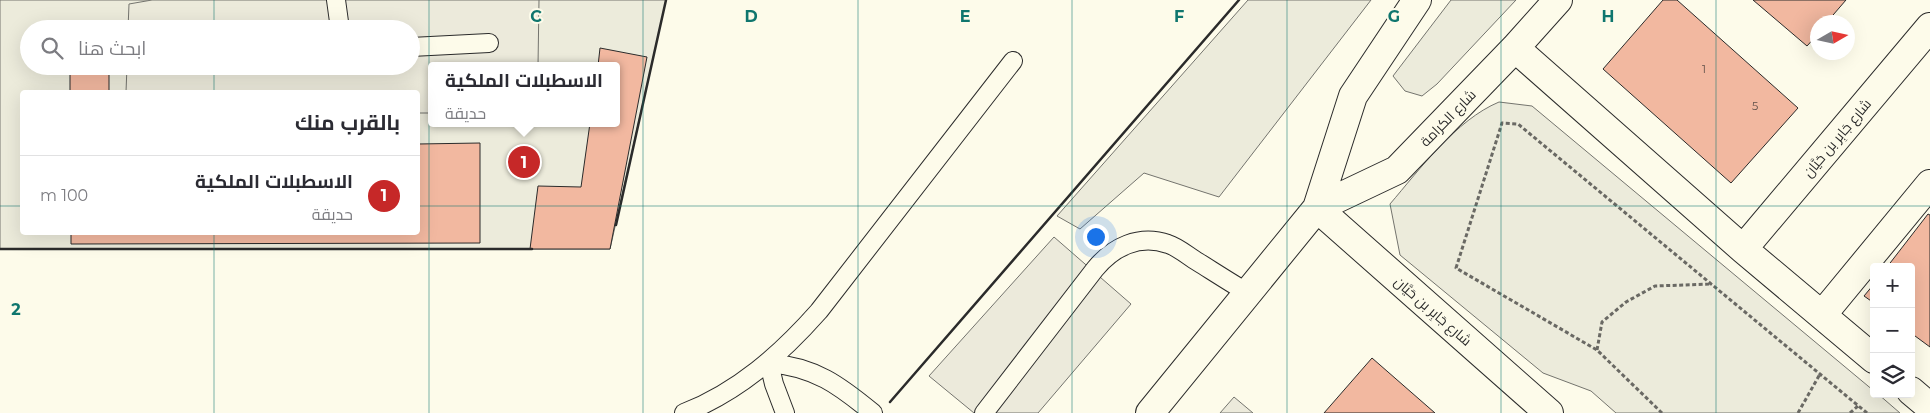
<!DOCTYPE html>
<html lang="ar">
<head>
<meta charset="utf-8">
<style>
  :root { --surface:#fff; --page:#f2f2f3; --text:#2b2b33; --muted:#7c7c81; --line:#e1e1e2; --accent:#c62828 }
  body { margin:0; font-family:Montserrat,Cairo,sans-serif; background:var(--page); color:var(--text); direction:rtl }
  .controls { position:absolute; right:15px; bottom:15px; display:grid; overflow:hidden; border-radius:5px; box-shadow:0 5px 20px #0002 }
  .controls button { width:45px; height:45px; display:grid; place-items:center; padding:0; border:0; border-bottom:1px solid var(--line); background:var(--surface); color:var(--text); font:25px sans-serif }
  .compass { position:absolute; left:1810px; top:15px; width:45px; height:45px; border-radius:50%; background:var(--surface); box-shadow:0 5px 20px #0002; rotate:81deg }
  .you { position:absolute; left:1095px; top:236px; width:18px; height:18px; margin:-12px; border:4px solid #fff; border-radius:50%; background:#1a73e8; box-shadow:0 0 0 8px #1a73e833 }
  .badge { display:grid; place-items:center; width:32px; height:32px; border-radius:50%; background:var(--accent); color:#fff; font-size:16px; font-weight:700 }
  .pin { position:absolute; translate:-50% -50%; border:2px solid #fff; box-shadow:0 1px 5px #0006 }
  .popup { position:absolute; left:428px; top:62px; width:192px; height:65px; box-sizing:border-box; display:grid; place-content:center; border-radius:5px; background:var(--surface); filter:drop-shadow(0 1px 4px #0005); font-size:16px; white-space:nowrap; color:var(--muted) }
  .popup b { font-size:19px; color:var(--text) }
  .popup::after { content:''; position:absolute; left:50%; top:100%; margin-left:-10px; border:10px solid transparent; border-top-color:var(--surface) }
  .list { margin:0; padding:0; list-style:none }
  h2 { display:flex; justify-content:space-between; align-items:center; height:65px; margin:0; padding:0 20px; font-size:21px }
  h2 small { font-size:16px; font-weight:400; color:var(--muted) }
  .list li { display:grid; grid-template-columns:32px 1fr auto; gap:15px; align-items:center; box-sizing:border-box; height:80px; padding:0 20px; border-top:1px solid var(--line) }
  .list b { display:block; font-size:19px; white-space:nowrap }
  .list p { margin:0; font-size:16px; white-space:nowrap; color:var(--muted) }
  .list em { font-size:16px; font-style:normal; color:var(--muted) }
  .icon { flex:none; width:28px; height:28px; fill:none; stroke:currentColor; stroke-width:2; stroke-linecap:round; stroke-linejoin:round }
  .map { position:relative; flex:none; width:1930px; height:413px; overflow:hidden; direction:ltr }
  .search { position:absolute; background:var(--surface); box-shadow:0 5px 20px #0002; left:20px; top:20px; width:400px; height:55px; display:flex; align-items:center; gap:12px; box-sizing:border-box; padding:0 18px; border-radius:28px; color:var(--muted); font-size:19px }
  .panel { position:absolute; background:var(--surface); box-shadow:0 5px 20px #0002; left:20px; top:90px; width:400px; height:145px; border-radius:5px; direction:rtl }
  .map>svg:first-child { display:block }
  .green { fill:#ecebdb; stroke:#74746e; fill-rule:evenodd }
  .parking { fill:#eceadb; stroke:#74746e }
  .building { fill:#f2b8a0; stroke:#2b2b2b }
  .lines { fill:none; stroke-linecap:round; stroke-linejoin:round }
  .service-casing { stroke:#2b2b2b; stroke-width:20 }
  .minor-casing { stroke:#2b2b2b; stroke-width:30 }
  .path { stroke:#6a6964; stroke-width:3; stroke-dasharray:4 2.5; stroke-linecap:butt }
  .service { stroke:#fdfbea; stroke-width:18 }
  .minor { stroke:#fdfbea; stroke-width:28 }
  .wall { stroke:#2b2b2b; stroke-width:2.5 }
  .grid { fill:none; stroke:#0f766e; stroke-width:1; stroke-opacity:0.55 }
  .labels { text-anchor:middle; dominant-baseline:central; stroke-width:4; stroke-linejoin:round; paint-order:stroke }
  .number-label { font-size:11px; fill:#5d4e48 }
  .street-label { font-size:14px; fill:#2b2b2b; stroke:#fdfbea }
  .grid-label { font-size:16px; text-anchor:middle; font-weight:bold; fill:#0f766e; stroke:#fdfbea; stroke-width:4; stroke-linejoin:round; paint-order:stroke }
</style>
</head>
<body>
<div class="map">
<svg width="1930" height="413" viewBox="0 0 1930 413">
  <rect width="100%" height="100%" fill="#fdfbea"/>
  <path class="green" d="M0 0H666L610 249H0ZM29 29H411V66H29ZM432 66H616V123H432ZM22 92H418V232H22Z
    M1248 0H1371L1219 197 1144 173 1080 229 1057 216Z
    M1451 0H1516L1437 84 1422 96 1405 91 1393 76Z
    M1499 102 1532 106 1874 391V394H1878L1900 413H1616L1591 391 1543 373 1400 255 1390 204C1420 169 1456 120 1499 102Z"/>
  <path class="parking" d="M152 0H539L538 66H432L431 113H418V92H126L127 66H411V29H128L129 4Z
    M1054 237 1131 304 1038 413H974L929 376Z
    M1234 397 1253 413H1220Z"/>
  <path class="building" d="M1663 0H1677L1798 108 1731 183 1603 69Z
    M1753 0H1846L1827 22H1818V34L1807 46Z
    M600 48 647 57 610 249H530L538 186 581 187 590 123H616V66H598Z
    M70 74H109V92H70Z
    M480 143V243L71 244V232H418V144Z
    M1928 214 1930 215V347L1911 333V267H1887Z
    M1874 284V303L1864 296Z
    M1372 358 1435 413H1324Z"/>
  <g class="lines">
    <defs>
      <path id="service" d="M336 0 340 29
        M411 47 489 43
        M684 413C738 392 781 354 819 311L1013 61
        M785 413 774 384 769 363C815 367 839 385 873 413
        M984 413 1095 269C1113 247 1139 234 1168 244 1178 247 1188 256 1198 262 1214 272 1231 283 1248 293"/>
      <path id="minor" d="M1515 48 1743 249 1874 359
        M1317 208 1397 170 1515 48 1558 0
        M1317 208 1549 413
        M1743 249 1930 27
        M1822 315 1930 184
        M1911 391 1930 407
        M1150 413 1317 208 1353 96 1417 0"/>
    </defs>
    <use href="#service" class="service-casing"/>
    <use href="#minor" class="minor-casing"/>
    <path class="path" d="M1597 350 1602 322 1626 302 1655 286 1712 284
      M1662 413 1597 350 1456 268 1502 123 1518 124 1867 413
      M1798 413 1820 374
      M1850 413 1858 406"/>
    <use href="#service" class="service"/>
    <use href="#minor" class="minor"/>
    <path class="wall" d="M616 225 666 0
      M0 249H532
      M890 402 1239 0"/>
  </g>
  <path class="grid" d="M214 0V29M429 0V413M643 0V413M858 0V413M1072 0V413M1287 0V413M1501 0V413M1716 0V413M214 66V92M0 206H22M418 206H1930M214 232V413"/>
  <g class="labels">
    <g class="number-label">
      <text x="1704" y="69">1</text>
      <text x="1755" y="106">5</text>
    </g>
    <g class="street-label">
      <text transform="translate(1448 118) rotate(-46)">شارع الكرامة</text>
      <text transform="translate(1837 138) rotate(-50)">شارع جَابِر بن حَيَّان</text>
      <text transform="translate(1433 311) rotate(41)">شارع جَابِر بن حَيَّان</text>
    </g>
  </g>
  <g class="grid-label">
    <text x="536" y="22">C</text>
    <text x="751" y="22">D</text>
    <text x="965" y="22">E</text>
    <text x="1179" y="22">F</text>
    <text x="1394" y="22">G</text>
    <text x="1608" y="22">H</text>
    <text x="16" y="315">2</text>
  </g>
</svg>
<div class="controls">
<button>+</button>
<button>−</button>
<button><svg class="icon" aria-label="layers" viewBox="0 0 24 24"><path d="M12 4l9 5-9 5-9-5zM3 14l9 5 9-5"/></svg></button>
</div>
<svg class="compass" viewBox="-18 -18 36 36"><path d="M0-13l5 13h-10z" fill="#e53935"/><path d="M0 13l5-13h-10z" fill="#7c7c81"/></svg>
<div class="you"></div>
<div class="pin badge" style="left:524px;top:162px">1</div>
<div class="popup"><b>الاسطبلات الملكية</b>حديقة</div>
<div class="search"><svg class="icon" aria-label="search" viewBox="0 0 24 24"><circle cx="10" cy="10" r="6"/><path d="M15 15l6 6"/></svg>ابحث هنا</div>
<section class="panel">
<h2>بالقرب منك<small></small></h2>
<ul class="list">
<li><span class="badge">1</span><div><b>الاسطبلات الملكية</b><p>حديقة</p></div><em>100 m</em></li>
</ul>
</section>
</div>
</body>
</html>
